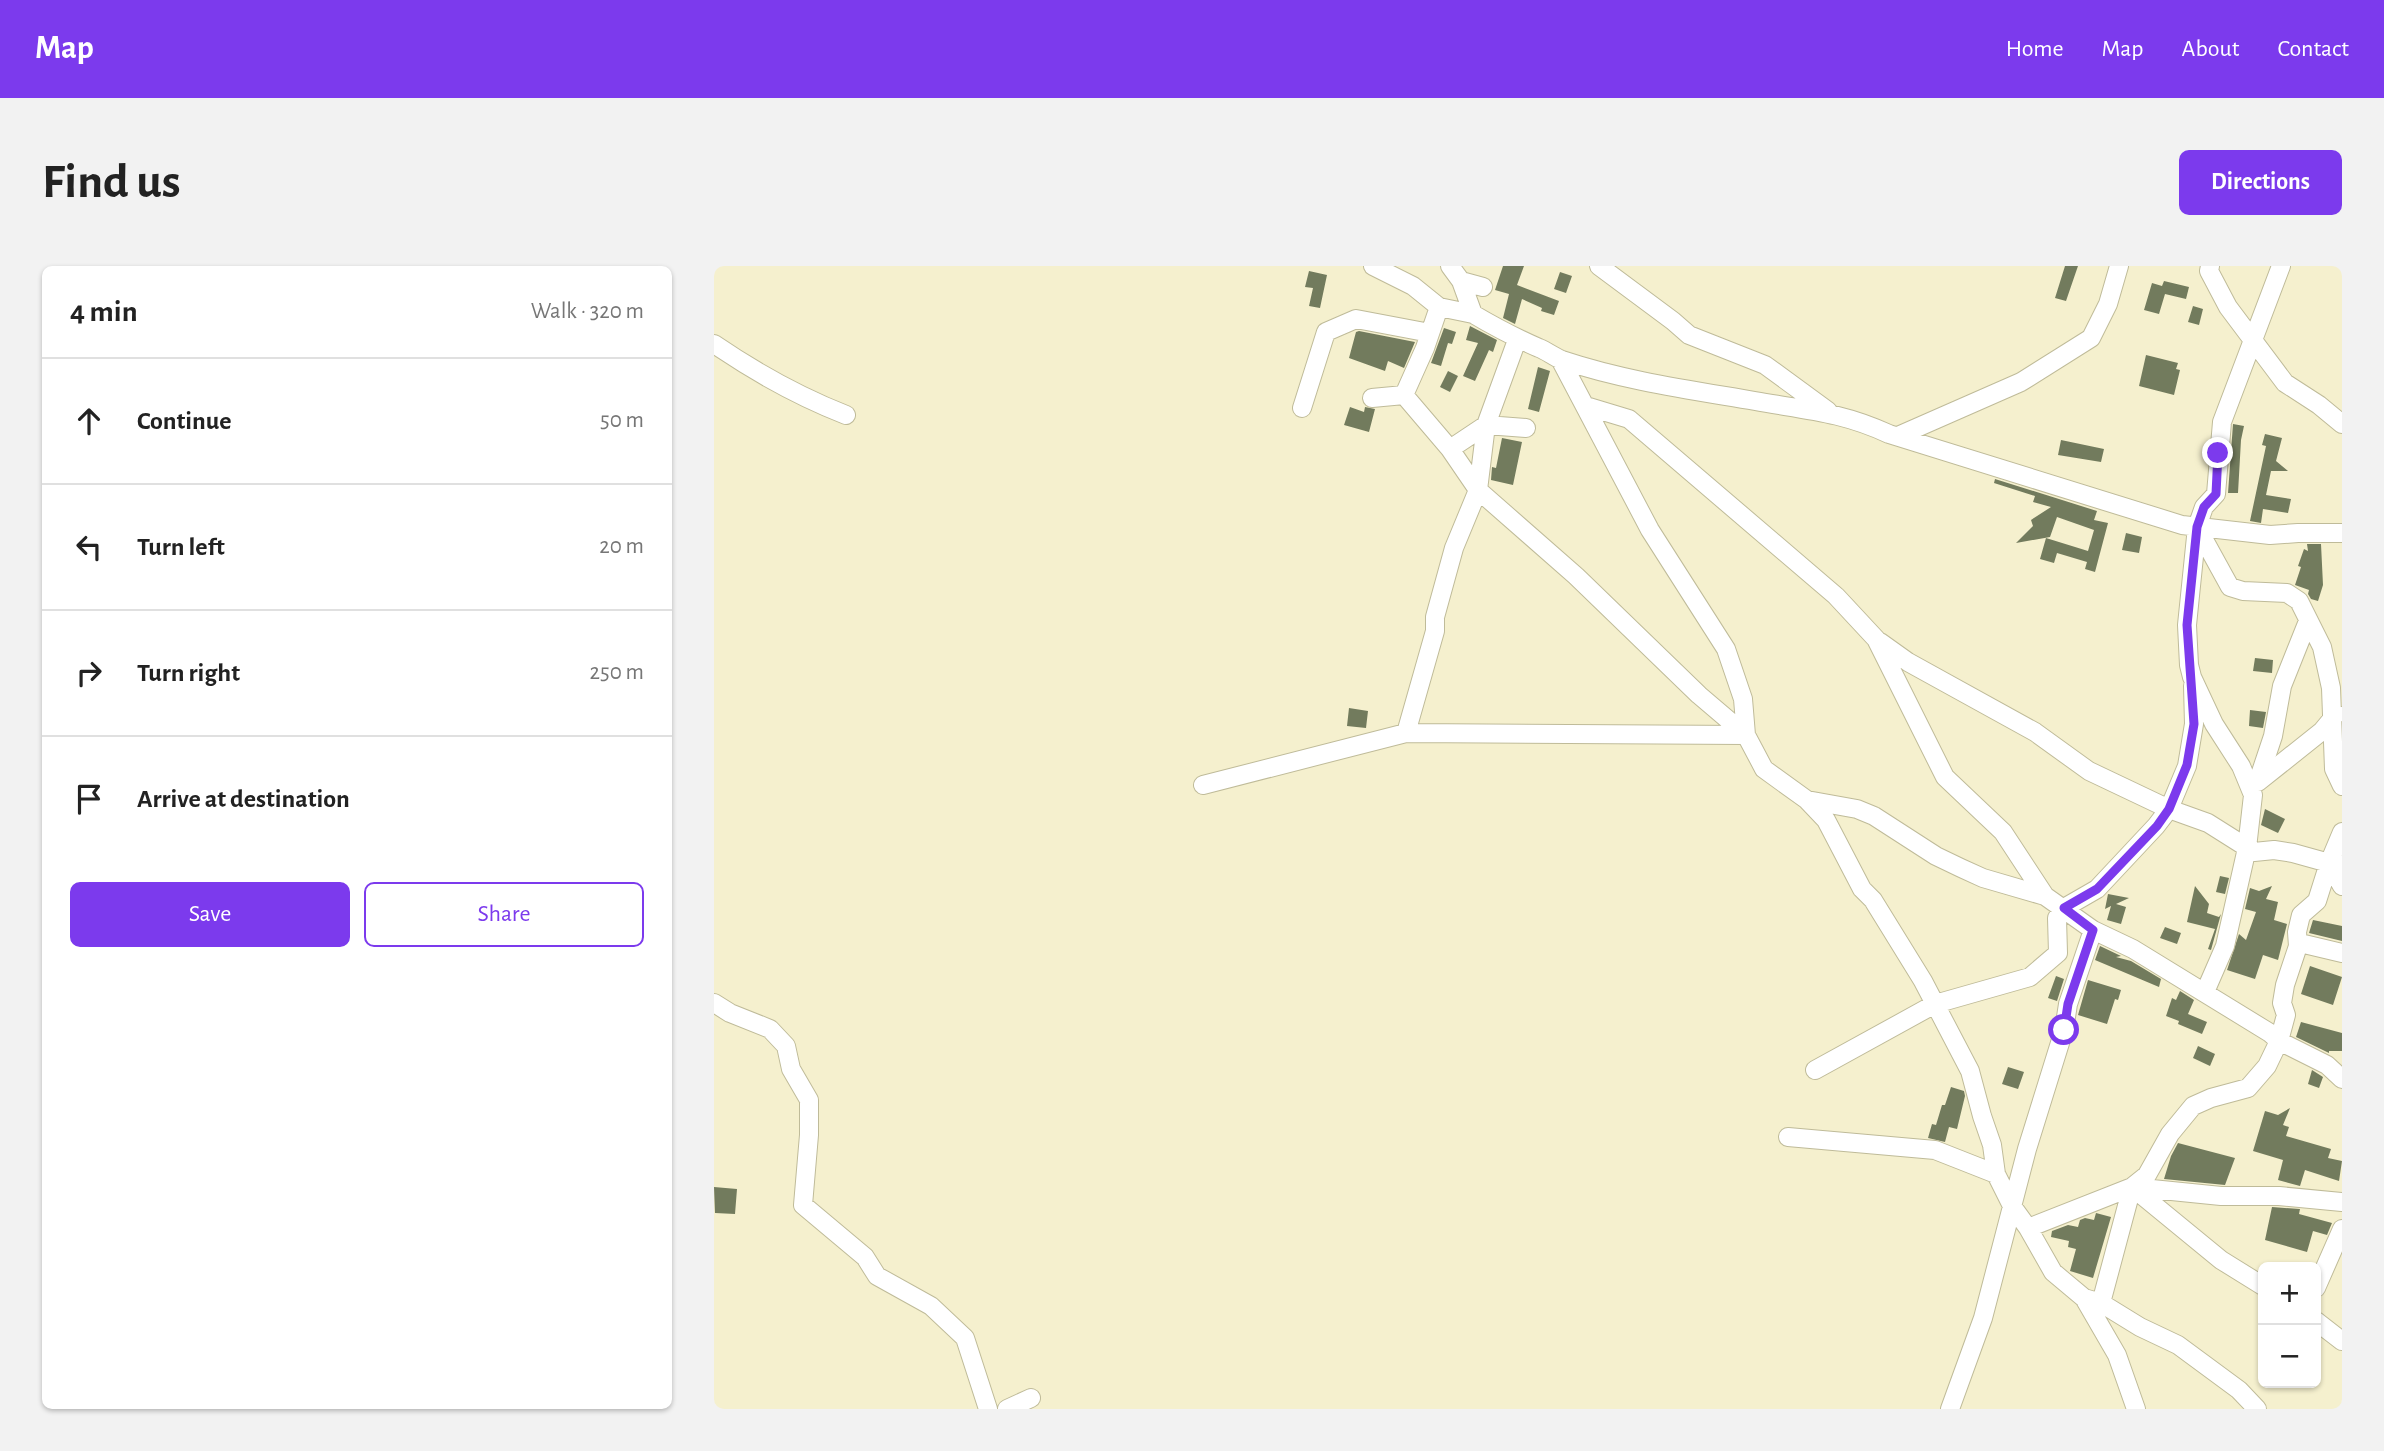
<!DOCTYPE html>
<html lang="en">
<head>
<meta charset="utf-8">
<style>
  :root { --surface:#fff; --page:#f2f2f2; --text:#222; --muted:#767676; --line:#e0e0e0; --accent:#7c3aed }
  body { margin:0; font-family:"Alegreya Sans",sans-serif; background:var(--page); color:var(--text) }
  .controls { position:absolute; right:21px; bottom:21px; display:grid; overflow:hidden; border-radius:10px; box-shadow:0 2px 5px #0004 }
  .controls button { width:63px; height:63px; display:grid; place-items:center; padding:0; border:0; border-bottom:2px solid var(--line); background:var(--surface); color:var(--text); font:35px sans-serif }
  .stop { position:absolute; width:21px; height:21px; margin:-16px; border:5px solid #7c3aed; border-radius:50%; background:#fff }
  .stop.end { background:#7c3aed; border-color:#fff; box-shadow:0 2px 7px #0008 }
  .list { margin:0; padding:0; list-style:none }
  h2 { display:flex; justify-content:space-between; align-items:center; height:91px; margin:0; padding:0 28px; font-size:30px }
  h2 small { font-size:23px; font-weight:400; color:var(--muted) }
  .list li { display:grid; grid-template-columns:46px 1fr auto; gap:21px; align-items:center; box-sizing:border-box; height:126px; padding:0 28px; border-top:2px solid var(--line) }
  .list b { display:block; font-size:26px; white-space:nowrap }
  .list em { font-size:23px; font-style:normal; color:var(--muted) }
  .actions { display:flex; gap:14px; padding:21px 28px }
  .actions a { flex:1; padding:16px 0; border:2px solid var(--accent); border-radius:10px; text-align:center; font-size:24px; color:var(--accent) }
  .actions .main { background:var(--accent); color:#fff }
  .icon { flex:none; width:38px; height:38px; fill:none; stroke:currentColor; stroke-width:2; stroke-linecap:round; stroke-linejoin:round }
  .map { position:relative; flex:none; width:1628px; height:1143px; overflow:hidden; border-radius:10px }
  header { display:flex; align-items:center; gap:42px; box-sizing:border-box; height:98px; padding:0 35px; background:var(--accent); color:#fff }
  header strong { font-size:33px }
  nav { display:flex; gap:38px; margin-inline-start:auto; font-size:24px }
  .intro { display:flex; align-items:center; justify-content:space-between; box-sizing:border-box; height:168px; padding:0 42px }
  h1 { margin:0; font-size:49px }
  .button { padding:18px 32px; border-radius:10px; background:var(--accent); color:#fff; font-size:24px; font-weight:700 }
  main { display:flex; gap:42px; padding:0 42px }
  aside { flex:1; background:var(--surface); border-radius:10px; box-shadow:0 2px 5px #0004 }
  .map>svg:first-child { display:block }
  .building { fill:#727b5d }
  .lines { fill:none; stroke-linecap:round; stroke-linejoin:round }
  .minor-casing { stroke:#bfbb99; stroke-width:20 }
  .minor { stroke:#fff; stroke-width:18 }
  .route { stroke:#7c3aed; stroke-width:9 }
</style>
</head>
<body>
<header>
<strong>Map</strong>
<nav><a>Home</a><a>Map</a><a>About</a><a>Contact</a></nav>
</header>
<div class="intro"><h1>Find us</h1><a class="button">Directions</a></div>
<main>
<aside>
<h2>4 min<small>Walk · 320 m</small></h2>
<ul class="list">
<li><svg class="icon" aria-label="ahead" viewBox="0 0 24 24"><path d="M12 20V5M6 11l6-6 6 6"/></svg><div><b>Continue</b></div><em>50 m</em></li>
<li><svg class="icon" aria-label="left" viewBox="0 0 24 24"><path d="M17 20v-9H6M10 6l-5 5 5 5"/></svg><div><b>Turn left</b></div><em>20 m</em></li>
<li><svg class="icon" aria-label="right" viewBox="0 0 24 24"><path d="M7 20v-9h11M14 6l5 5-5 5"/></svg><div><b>Turn right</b></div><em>250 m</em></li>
<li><svg class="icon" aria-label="arrive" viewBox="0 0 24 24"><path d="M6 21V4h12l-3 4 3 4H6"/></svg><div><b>Arrive at destination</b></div></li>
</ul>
<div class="actions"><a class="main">Save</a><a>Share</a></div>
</aside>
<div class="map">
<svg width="1628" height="1143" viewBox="0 0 1628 1143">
  <rect width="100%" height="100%" fill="#f5f0ce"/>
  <path class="building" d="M789 0H810L803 19 845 35 840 49 827 45 828 42 808 33 801 58 789 52 795 28 781 24Z
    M1351 0H1364L1352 35 1341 32Z
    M595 5 613 9 606 42 595 40 599 22 591 21Z
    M846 6 858 10 852 27 840 23Z
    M1450 15 1475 21 1472 33 1451 28 1445 48 1430 44 1438 17 1448 20Z
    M1479 40 1489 43 1485 59 1474 56Z
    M756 60 783 74 779 86 775 84 761 115 749 110 764 77 752 74Z
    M730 62 742 66 738 78 734 77 727 100 717 97Z
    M645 65 701 76 690 102 674 95 671 105 635 92 642 66Z
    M1432 89 1464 97 1462 103 1466 104 1460 129 1425 120Z
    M824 101 836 105 825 146 814 143Z
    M734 105 744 110 736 126 726 121Z
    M636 141 650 146 651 141 661 143 655 166 630 159Z
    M1519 158 1530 160 1527 174 1524 227H1514Z
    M1551 168 1568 172 1562 195 1574 205H1557L1552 229 1577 233 1574 247 1549 243 1547 257 1536 255 1552 180 1548 179Z
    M788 172 808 176 799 219 777 214 778 201 782 202Z
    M1347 174 1390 183 1387 196 1344 189Z
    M1281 213 1383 245 1380 254 1394 257 1381 306 1371 303 1373 296 1343 287 1340 297 1326 293 1332 272 1374 285 1380 264 1343 251 1336 271 1302 277 1319 260 1317 254 1337 241 1319 236 1321 230 1280 217Z
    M1412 267 1428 271 1425 287 1408 284Z
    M1593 278H1607L1609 319 1604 335 1597 333 1594 328 1595 324 1581 319 1587 301 1584 300 1590 283 1594 285Z
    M1541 392 1559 394 1558 407 1539 405Z
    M635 442 654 445 652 462 633 460Z
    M1536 444 1552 446 1549 462 1535 460Z
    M1551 543 1571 553 1564 567 1547 559Z
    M1506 610 1515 612 1511 628 1502 626Z
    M1481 620 1495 638 1493 647 1505 651 1507 648 1497 684 1494 683 1501 663 1473 656Z
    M1558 620 1552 633 1564 636 1560 654 1573 658 1564 694 1549 689 1541 713 1513 704 1525 668 1532 674 1542 646 1531 643 1536 622 1545 625Z
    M1394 628 1415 632 1402 638 1412 641 1407 658 1393 654 1397 640 1391 643Z
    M1599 654 1628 660V675L1595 667Z
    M1451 661 1467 667 1463 678 1446 672Z
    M1386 680 1407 690 1402 691 1417 695 1447 713 1445 721 1381 694Z
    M1596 700 1628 711 1619 739 1587 728Z
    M1342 710 1350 713 1343 735 1334 732Z
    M1374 714 1407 724 1404 734 1401 733 1393 758 1364 749Z
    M1466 725 1480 734 1474 748 1493 756 1488 768 1464 758 1465 755 1452 750 1458 732 1462 734Z
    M1587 756 1628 767V785H1615V787L1582 771Z
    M1484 780 1501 788 1496 800 1479 792Z
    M1294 801 1310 806 1304 823 1288 818Z
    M1598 804 1609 811 1605 822 1594 818Z
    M1237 821 1250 825 1251 830 1243 863 1235 861 1231 876 1214 872 1218 858 1222 859 1228 839H1231Z
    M1576 842 1569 859 1575 861 1572 870 1617 883 1614 892 1628 895 1625 915 1591 904 1586 920 1564 914 1569 894 1539 885 1551 845 1564 849Z
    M1464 877 1521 892 1511 919 1450 913 1457 890Z
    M0 921 23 923 21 948 1 947Z
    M1558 941 1586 943 1585 948 1618 957 1613 969 1599 965 1593 986 1551 974Z
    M1382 947 1397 951 1379 1012 1356 1005 1362 983 1354 981 1355 975 1337 971 1338 965 1354 959 1364 961 1366 954 1371 952 1380 954Z"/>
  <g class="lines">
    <defs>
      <path id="minor" d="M659 0 699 20 725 41 759 48
        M736 0 747 15 759 48C781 61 802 72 825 82 833 85 840 91 848 94 911 115 977 124 1041 135 1091 144 1128 146 1175 168L1468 259 1556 269 1584 267H1628
        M885 0 959 55 975 69 1051 99 1114 145
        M1496 0 1495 5 1514 41 1571 117 1605 139 1628 158
        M747 15 769 21
        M0 78C41 106 86 131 132 149
        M846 93 936 264 1012 383 1029 433 1032 469 1050 503 1093 534 1112 554 1148 623 1159 634 1209 715 1256 805 1268 850 1278 879 1282 908 1298 940 1314 962 1339 1006 1370 1032 1387 1037 1426 1061 1464 1079 1525 1124 1543 1143
        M690 129 736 183 772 159 812 162
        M658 132 690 129 711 82 725 41
        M872 140 915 153 1122 330 1162 373 1231 511 1289 566 1331 630
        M588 142 612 66 642 53 716 67
        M1184 170 1307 116 1377 72 1394 38 1405 0
        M736 183 764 224 862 310 985 429 1032 469
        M1483 261 1516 321 1529 325 1573 327 1585 335 1608 381 1617 422 1620 503 1628 520
        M1166 376 1194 396 1321 466 1375 505 1455 543 1494 557 1540 586 1560 584 1579 587 1615 597
        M692 467 721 365V351L740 282 764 224 772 159 803 74
        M1544 515 1559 470 1568 420 1594 355
        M1544 516 1608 465 1622 448
        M489 519 692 467 1032 469
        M1093 534 1143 543 1160 550 1222 590 1247 602 1269 612 1331 630 1379 664 1419 683 1556 767 1565 775 1613 799 1628 813
        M1628 566 1615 597 1628 620
        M1584 680 1583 666 1587 649 1603 635 1615 597 1628 599
        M1491 726 1511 680 1533 582 1539 529 1527 500 1500 458 1478 411 1475 399 1473 359 1483 261 1490 241 1502 228 1508 156 1567 0
        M0 737 16 747 56 763 72 780 77 803 95 834V869L89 939 151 991 163 1010 217 1040 251 1072 274 1143
        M1101 804 1221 738 1316 711 1344 687 1343 652 1350 642 1383 623 1442 560 1455 543 1473 500 1480 458 1479 420
        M1074 871 1221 884 1282 908
        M1418 921 1507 994 1549 1020
        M1314 962 1418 921 1433 909 1456 868 1479 840 1497 832 1534 822 1553 800 1565 775 1572 749 1568 737 1571 719 1584 680 1590 678 1628 687
        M1602 1022 1628 963
        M1370 1032 1403 1089 1422 1143
        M1387 1037 1418 921 1507 930H1565L1628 936
        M1602 1055 1628 1075
        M293 1143 317 1132
        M1236 1143 1269 1052 1313 883 1350 764 1354 738 1379 664"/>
    </defs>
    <use href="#minor" class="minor-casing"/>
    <use href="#minor" class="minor"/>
  </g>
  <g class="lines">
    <path class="route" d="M1350 764 1354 738 1379 664 1350 642 1383 623 1443 560 1455 543 1473 499 1480 458 1473 359 1483 261 1490 241 1502 228 1504 187"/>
  </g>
</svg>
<div class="controls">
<button>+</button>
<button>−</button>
</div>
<div class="stop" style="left:1350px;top:764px"></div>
<div class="stop end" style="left:1504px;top:187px"></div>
</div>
</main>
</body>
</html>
